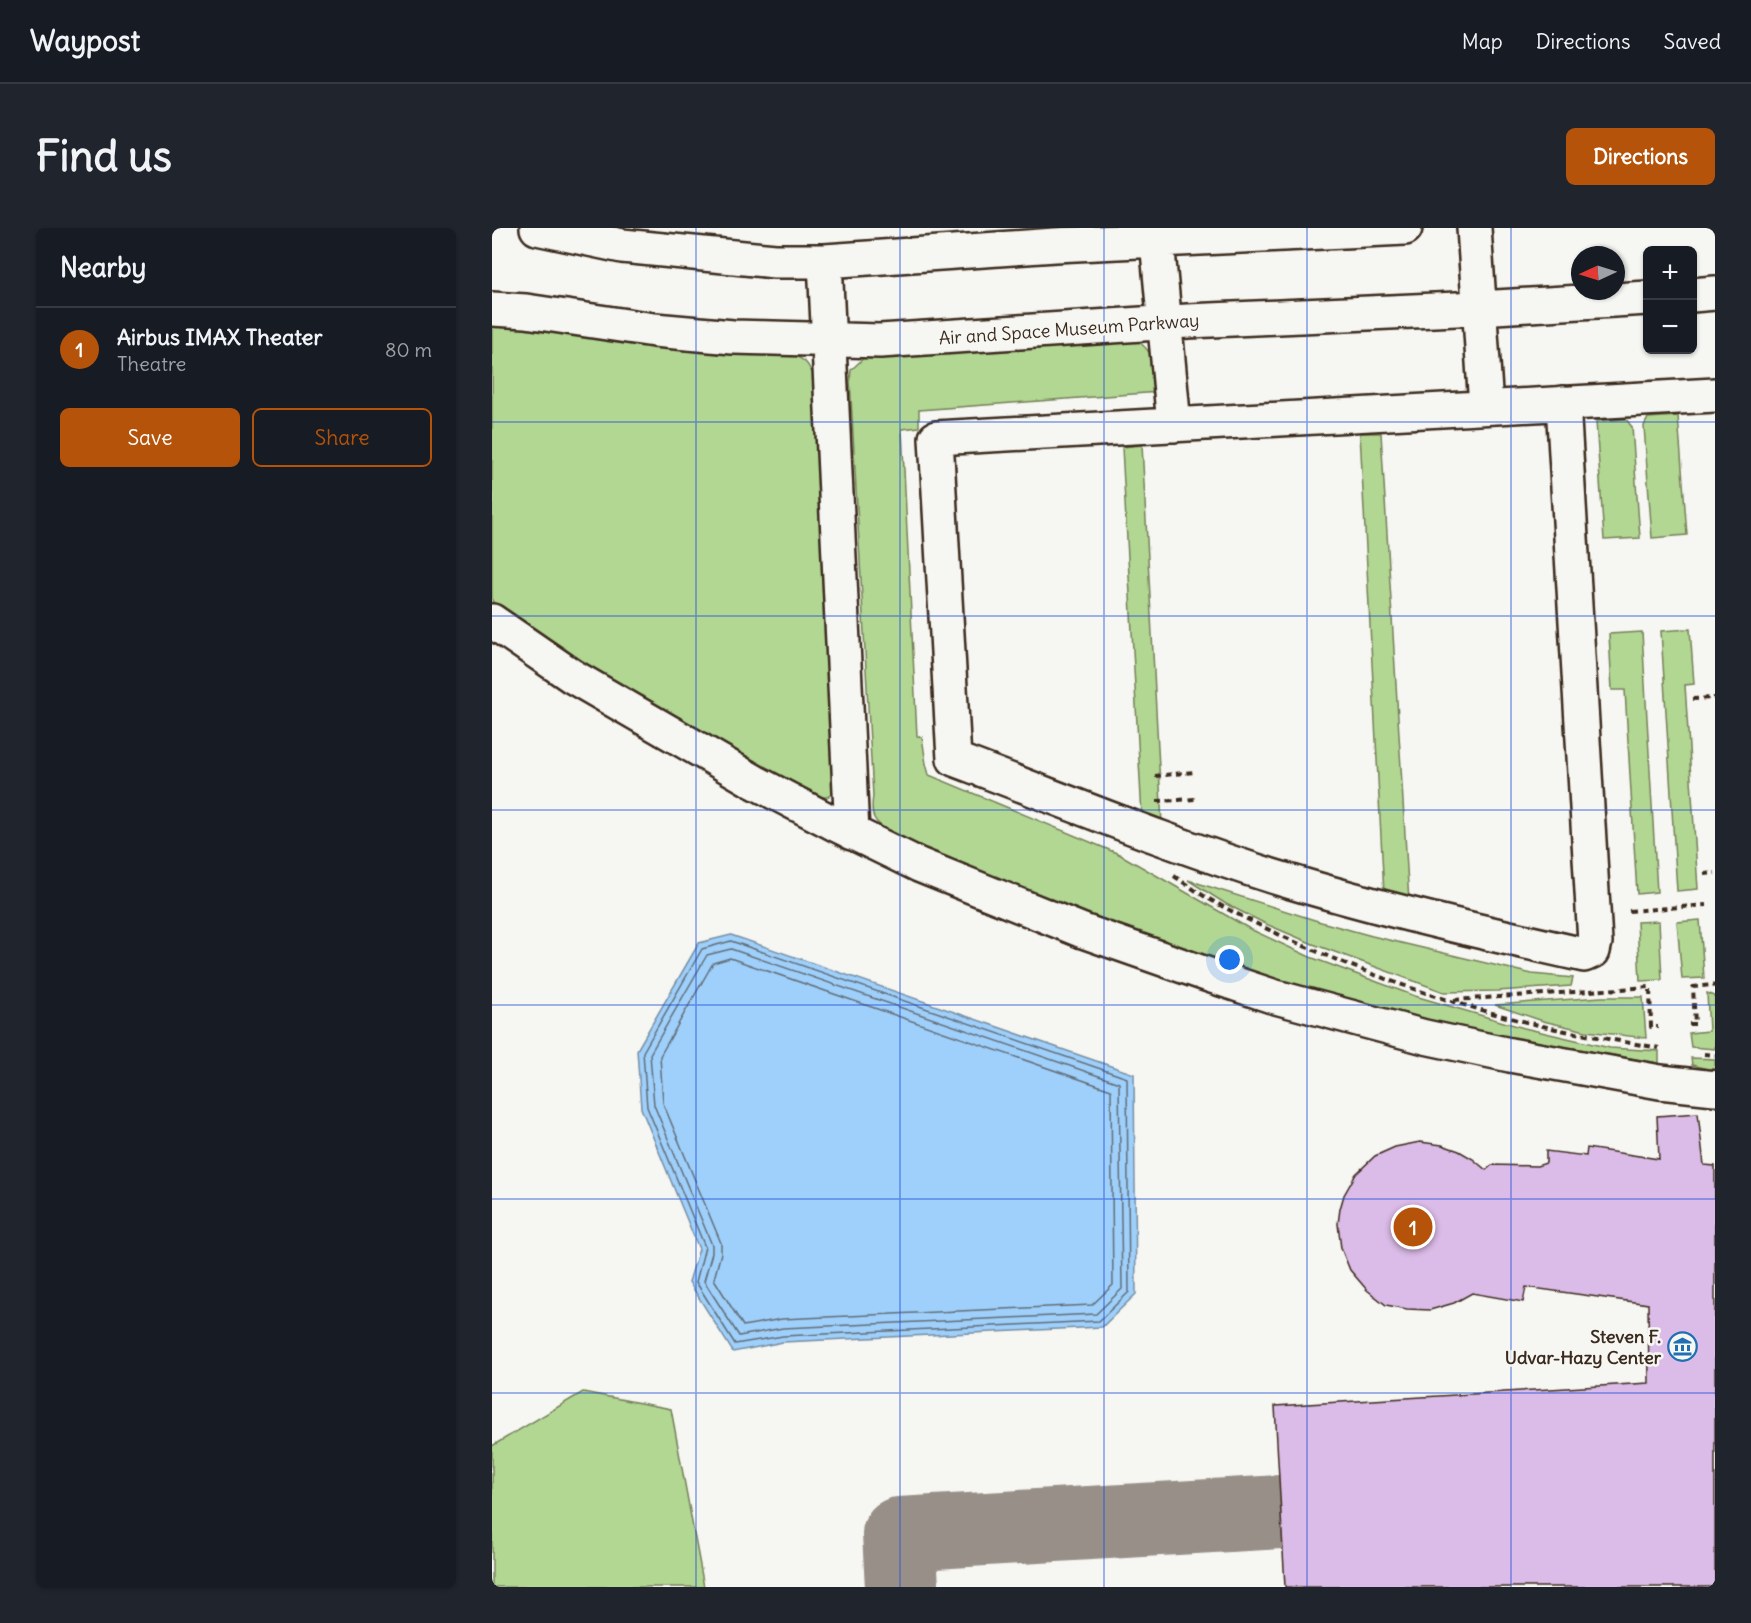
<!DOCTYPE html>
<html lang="en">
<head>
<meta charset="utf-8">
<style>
  :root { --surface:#171b24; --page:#20242c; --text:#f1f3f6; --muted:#9ea1a6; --line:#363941; --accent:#b45309 }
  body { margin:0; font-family:Delius,sans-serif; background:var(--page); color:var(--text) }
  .controls { position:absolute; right:18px; top:18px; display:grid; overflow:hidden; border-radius:9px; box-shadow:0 2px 4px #0004 }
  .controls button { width:54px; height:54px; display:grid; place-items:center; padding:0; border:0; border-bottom:2px solid var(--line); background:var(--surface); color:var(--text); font:30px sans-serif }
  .compass { position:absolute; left:1079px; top:18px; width:54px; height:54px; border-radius:50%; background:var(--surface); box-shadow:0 2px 4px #0004; rotate:266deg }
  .you { position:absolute; left:738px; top:732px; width:21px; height:21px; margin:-15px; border:4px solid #fff; border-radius:50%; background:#1a73e8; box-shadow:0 0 0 9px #1a73e833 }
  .badge { display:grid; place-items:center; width:39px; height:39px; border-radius:50%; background:var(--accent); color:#fff; font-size:20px; font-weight:700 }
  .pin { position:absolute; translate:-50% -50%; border:3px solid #fff; box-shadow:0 2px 6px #0006 }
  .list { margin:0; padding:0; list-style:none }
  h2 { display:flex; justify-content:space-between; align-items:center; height:78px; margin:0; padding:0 24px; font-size:26px }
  h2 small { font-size:20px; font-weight:400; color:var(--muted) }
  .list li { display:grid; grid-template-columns:39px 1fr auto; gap:18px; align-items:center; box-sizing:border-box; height:84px; padding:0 24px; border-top:2px solid var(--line) }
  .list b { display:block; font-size:22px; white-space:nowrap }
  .list p { margin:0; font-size:20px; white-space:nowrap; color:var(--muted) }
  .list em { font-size:20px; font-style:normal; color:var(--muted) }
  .actions { display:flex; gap:12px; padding:18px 24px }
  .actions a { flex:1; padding:14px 0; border:2px solid var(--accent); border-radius:9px; text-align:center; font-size:21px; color:var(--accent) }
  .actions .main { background:var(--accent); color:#fff }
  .map { position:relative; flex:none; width:1223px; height:1359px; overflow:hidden; border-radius:9px }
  header { display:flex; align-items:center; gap:36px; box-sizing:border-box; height:84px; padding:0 30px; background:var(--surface); border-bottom:2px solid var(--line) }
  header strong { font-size:28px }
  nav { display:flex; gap:33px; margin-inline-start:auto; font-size:21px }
  .intro { display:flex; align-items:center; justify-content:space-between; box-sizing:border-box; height:144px; padding:0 36px }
  h1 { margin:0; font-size:42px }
  .button { padding:15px 27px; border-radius:9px; background:var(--accent); color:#fff; font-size:21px; font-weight:700 }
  main { display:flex; gap:36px; padding:0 36px }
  aside { flex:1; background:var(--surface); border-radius:9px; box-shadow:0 2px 4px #0004 }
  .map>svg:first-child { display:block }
  .green { fill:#b1d793; stroke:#768058; stroke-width:1.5 }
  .water { fill:#9ed0fb; stroke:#768ea3; stroke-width:1.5 }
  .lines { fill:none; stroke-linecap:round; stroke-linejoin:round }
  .shore { stroke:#636c76; stroke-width:1.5 }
  .taxiway { stroke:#989088; stroke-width:74 }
  .building { fill:#dbbbe7; stroke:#3b2a1e; stroke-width:1.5 }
  .minor-casing { stroke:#3b2a1e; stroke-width:38 }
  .path { stroke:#3b2a1e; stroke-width:4; stroke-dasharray:6 4.5; stroke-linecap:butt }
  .minor { stroke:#f6f6f2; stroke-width:33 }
  .grid { fill:none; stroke:#1d4ed8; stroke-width:1.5; stroke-opacity:0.55 }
  .labels { text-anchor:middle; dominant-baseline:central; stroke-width:5; stroke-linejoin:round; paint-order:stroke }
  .street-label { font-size:18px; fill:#3b2a1e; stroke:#f6f6f2 }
  .poi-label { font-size:18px; font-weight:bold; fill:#3b2a1e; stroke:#f6f6f2; text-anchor:end }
</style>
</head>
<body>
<header>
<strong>Waypost</strong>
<nav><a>Map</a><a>Directions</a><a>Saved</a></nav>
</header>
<div class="intro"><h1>Find us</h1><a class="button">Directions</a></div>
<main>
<aside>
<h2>Nearby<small></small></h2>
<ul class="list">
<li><span class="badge">1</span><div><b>Airbus IMAX Theater</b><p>Theatre</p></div><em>80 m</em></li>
</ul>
<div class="actions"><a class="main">Save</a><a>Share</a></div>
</aside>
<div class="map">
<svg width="1223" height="1359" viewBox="0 0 1223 1359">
  <rect width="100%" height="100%" fill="#f6f6f2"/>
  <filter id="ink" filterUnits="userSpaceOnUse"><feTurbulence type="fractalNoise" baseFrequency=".0167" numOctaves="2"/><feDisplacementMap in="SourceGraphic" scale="12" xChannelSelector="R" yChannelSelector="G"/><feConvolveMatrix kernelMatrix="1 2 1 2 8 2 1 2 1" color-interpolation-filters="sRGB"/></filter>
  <g filter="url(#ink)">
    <path class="green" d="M0 92 213 124 299 127C314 131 317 137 323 151L344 564 335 569H325L253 531 76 426 0 373Z
      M644 111C666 129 663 137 667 164L427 182V199L410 201 425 508 430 509 434 536 437 547 627 626 758 701 818 729 923 768 1032 800 1118 820 1167 823V835L1033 812 912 788 851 773 684 723 479 643 398 604C381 594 378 588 381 568L358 152 359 142 376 126Z
      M1186 188 1195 307 1160 310 1152 198 1156 190Z
      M1134 191 1140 199 1148 310 1112 312 1104 193Z
      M868 205H889L917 674 892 666Z
      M650 217 670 596 650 588 630 219Z
      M1198 401 1202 456 1193 457 1206 661 1185 663 1169 403Z
      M1150 404 1165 664 1145 666 1133 462H1120L1117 406Z
      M696 652 829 694 880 708 1040 746 1081 750 1079 758 1006 763 952 764 821 716 774 696 734 676Z
      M1208 692 1212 750 1190 751 1185 694Z
      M1167 693 1170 752 1148 753 1145 694Z
      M1215 765 1223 768V821L1199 819 1197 805 1217 803Z
      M1109 769H1151L1154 810 1094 803 1051 793 1003 777Z
      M1199 830 1223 831V843L1200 837Z
      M91 1164 179 1181 212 1359H0V1218Z"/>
    <path class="water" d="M239 707 642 846 644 1066 610 1099 291 1114 241 1124 197 1054 207 1021 149 880 145 822 207 715Z"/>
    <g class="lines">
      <path class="shore" d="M239 713 635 850 637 1064 607 1093 291 1108 243 1116 204 1054 213 1019 155 879 151 824 210 721Z
        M239 721 627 855 630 1061 604 1086 291 1100 247 1108 212 1053 220 1025V1017L162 877 158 826 215 727Z
        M238 730 619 862 621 1057 600 1077 290 1091 251 1098 222 1051 229 1025V1015L171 875 168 828 221 735Z"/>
      <path class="taxiway" d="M410 1359 407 1306 789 1284"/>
    </g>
    <path class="building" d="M1206 885 1212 937 1223 938V1359H793L783 1178 1157 1155 1156 1076 1034 1059 1031 1074 980 1065 962 1075 938 1082 915 1081 894 1077 875 1062 858 1042 849 1020 846 996 848 981 852 967 864 946 883 928 903 919 928 914 950 917 967 923 981 931 994 942 1000 937 1045 938 1054 935V923L1094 928 1095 920 1167 931 1165 888Z"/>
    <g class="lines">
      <defs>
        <path id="minor" d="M45 0 130 18 283 33H333L563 17 913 0
          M982 0 994 179
          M665 12 682 197
          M333 33 360 605
          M1200 67 1223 65
          M0 81 34 83 162 102 241 109 388 113 696 93 987 80 1156 70
          M1071 175 1103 714 1101 723 1092 727C989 704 884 680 783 649 674 615 569 571 462 531L444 210 1223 167
          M0 393 80 448 263 554 345 597 427 637 591 703 714 746 780 768 933 809 1018 827 1168 854 1223 860"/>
      </defs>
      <use href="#minor" class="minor-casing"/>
      <path class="path" d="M1200 471 1223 470
        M663 548 702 544
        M665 573 704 571
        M1212 646 1223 645
        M682 648C697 658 712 669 728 677 833 733 948 775 1064 801 1098 808 1133 814 1167 820
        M1137 683 1215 677
        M962 772 1158 759 1159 799H1166
        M1197 796H1203L1201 759 1220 757 1223 758
        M1212 826 1223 827"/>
      <use href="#minor" class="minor"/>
    </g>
  </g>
  <path class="grid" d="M204 0V1359M408 0V1359M612 0V1359M815 0V1359M1019 0V1359M0 194H1223M0 388H1223M0 582H1223M0 777H1223M0 971H1223M0 1165H1223"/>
  <defs>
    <symbol id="museum-ring" viewBox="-11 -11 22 22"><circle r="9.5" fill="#f6f6f2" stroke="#1f6fb2" stroke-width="1.5"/><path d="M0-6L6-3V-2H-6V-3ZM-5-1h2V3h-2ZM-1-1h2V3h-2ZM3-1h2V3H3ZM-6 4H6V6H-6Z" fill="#1f6fb2"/></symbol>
  </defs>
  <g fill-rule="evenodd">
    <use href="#museum-ring" x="1174" y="1102" width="33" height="33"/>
  </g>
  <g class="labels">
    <g class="street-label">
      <text transform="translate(577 101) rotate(-4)">Air and Space Museum Parkway</text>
    </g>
    <g class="poi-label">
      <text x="1169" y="1108">Steven F.<tspan x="1169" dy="21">Udvar-Hazy Center</tspan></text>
    </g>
  </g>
</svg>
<div class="controls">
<button>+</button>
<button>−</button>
</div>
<svg class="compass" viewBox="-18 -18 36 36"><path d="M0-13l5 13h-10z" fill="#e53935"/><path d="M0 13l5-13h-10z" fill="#9ea1a6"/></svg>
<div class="you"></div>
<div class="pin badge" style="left:921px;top:999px">1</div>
</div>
</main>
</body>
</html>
